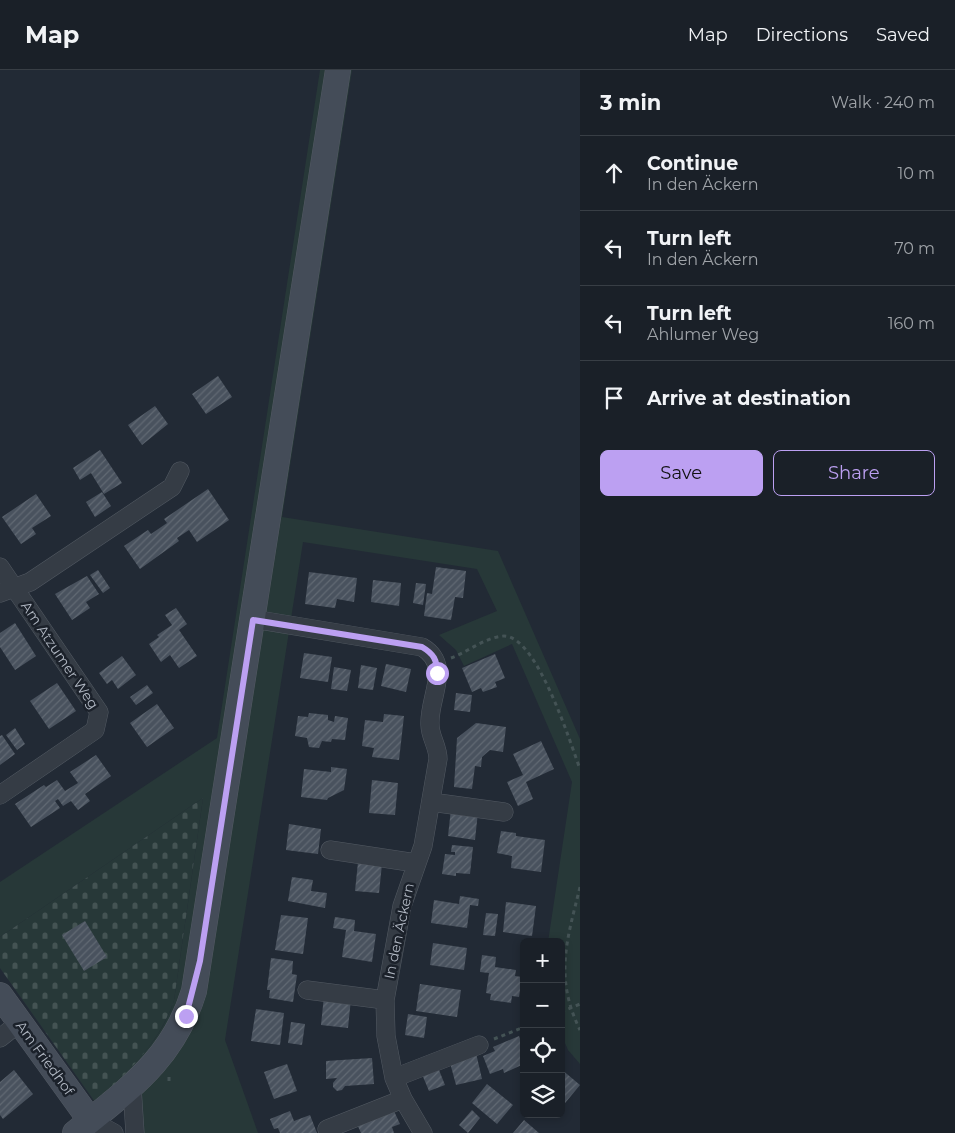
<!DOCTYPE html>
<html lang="en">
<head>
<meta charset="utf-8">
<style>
  :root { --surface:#1a2028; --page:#232830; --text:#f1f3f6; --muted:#9fa3a8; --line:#383e45; --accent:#bca0f2 }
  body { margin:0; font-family:Montserrat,sans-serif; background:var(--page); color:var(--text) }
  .controls { position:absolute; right:15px; bottom:15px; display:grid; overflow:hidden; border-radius:8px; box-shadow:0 2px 8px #0003 }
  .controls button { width:45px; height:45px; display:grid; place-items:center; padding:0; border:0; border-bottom:1px solid var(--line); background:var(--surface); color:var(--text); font:25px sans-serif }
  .stop { position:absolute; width:15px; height:15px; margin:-11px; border:4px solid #bca0f2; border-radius:50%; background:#fff }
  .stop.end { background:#bca0f2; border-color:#fff; box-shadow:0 1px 5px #0008 }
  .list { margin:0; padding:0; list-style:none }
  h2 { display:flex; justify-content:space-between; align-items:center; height:65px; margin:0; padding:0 20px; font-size:21px }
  h2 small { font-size:16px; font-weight:400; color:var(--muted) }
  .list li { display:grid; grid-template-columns:32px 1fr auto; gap:15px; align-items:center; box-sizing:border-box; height:75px; padding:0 20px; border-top:1px solid var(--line) }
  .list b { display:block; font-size:19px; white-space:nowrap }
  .list p { margin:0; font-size:16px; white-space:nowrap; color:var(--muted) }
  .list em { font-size:16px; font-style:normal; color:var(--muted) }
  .actions { display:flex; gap:10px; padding:15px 20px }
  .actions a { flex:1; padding:11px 0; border:1px solid var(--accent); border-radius:8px; text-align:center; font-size:18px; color:var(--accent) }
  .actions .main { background:var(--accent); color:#111 }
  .icon { flex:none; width:28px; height:28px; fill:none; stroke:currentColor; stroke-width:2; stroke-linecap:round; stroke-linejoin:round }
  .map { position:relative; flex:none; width:580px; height:1063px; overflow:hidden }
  header { display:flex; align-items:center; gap:30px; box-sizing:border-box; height:70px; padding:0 25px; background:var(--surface); border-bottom:1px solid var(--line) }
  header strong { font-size:24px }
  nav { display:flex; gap:28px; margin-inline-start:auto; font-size:18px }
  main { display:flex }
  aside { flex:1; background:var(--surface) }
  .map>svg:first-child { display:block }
  .grass { fill:#273838 }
  .cemetery { fill:url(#cemetery-stones) }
  .building { fill:url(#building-hatch) }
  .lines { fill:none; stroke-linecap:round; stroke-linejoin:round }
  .street-casing { stroke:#535a63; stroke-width:19 }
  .secondary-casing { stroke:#535a63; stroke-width:26 }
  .path { stroke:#445355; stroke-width:3; stroke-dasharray:4 4; stroke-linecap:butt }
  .street { stroke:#353c45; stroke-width:18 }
  .secondary { stroke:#444c58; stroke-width:25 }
  .route { stroke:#bca0f2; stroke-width:6 }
  .labels { text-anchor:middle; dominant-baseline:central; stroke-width:5; stroke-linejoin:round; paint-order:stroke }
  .street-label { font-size:14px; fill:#b0b7c2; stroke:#1b212a }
</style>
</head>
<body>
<header>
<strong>Map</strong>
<nav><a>Map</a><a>Directions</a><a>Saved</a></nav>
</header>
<main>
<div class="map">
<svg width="580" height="1063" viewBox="0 0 580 1063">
  <defs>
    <pattern id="cemetery-stones" width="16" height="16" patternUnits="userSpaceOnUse" patternTransform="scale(1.25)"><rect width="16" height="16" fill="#273838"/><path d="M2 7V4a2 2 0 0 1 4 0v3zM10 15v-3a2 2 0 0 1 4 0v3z" fill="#445353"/></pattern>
    <pattern id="building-hatch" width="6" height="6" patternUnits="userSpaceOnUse" patternTransform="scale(1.25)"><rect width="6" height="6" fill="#49525e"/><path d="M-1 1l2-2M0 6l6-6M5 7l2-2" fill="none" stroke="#616973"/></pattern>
  </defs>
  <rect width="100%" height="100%" fill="#222a35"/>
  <path class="grass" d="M320 0H352L282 447 498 481 580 669V994L568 980 561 964V872H548L572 712 512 574 464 596 456 580 439 565 497 541 477 499 303 472 225 970 258 1063H128L141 1038 113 1016C140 987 161 969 174 930L203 728 0 867V812L217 668Z"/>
  <path class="cemetery" d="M203 728 174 930C160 972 128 1003 95 1032L0 898V867Z"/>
  <path class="building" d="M218 306 232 327 206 344 192 324Z
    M155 336 168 354 142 375 128 355Z
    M100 380 122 413 104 424 91 403 80 410 73 398Z
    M208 419 229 450 197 472 189 460 177 468 179 471 140 499 124 476 148 460 151 464 167 453 164 449Z
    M102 422 111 436 95 447 86 432Z
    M36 424 51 446 32 458 36 464 21 474 2 447Z
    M436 497 466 501 463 528 455 527 451 550 424 546 427 523 432 524Z
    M98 500 110 518 103 523 90 505Z
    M309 502 357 508 354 532 337 529 335 538 305 534Z
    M87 506 99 524 86 532 90 538 72 550 55 524Z
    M373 510 401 513 399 536 371 532Z
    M416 513 426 514 423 535 413 533Z
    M176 538 187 554 179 560 197 586 179 598 170 585 161 592 149 574 159 567 157 565 172 555 165 545Z
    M15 553 36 586 15 600 0 577V563Z
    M304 583 332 587 328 612 300 608Z
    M495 584 505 608 495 612 497 617 483 622 481 618 472 622 462 598Z
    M122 586 136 605 118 619 112 610 107 614 99 603Z
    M386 594 411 599 406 622 381 616Z
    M361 595 377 598 373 620 358 618Z
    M334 597 351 600 347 621 331 619Z
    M57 613 76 641 49 659 30 631Z
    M147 615 153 623 136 635 130 627Z
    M456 623 472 625 470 642 454 640Z
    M157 634 174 658 147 677 130 653Z
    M309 643 328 645V650L334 652 335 646 348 648 345 670 332 669 331 672 322 671 319 678 309 677 307 668 295 666 298 646 308 647Z
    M384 644 404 646 399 690 372 687 374 678 362 676 365 650 383 652Z
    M476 653 506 657 503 682 490 680 482 687 481 697 475 696 472 719 454 717 457 668Z
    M15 658 25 674 17 680 6 665Z
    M2 665 15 684 0 695V666Z
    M541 671 554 699 526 712 533 729 518 736 507 712 523 705 513 684Z
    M96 685 111 706 85 724 90 731 78 740 71 731 63 736 58 729 55 731 60 738 31 757 15 734 44 715 46 717 57 710 65 721 78 713 70 702Z
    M331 697 347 699 344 720 328 728 327 730 301 727 304 699 331 702Z
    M372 710 398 713 395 745 369 743Z
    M451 739 478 742 475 770 448 766Z
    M289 754 321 759 318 784 286 780Z
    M501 761 516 763V766L545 770 541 802 511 798 512 786 497 783Z
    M452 775 473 777 470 804 456 803V806L442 804 445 784 455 785V782H451Z
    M358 792 382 794 379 823 355 821Z
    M292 807 313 810 311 821 327 823 325 838 288 831Z
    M460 826 479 829 478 836 470 835 467 858 431 853 434 830 459 834Z
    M506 832 536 836 532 866 503 862Z
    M486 843 498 844 495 866 483 865Z
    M281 845 308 848 303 884 275 880Z
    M335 847 355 850 354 861 376 864 372 892 342 887 346 860 333 858Z
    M85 851 107 887 84 901 62 865Z
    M433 873 467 878 464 900 430 895Z
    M482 885 496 887 495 897 516 900 515 906 522 907 519 927 512 926 511 933 490 930 491 924 486 923 489 903 480 902Z
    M271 888 293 891 292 904 297 905 293 932 269 928 270 920H267Z
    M420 914 461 920 457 947 416 941Z
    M324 926 351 929 348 958 321 955Z
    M256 939 284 943 280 975 251 971Z
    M408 944 427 947 424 968 405 965Z
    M291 952 305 954 302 975 288 973Z
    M519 966 524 978V994L504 1003 503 999 490 1004 483 986 495 981 493 977Z
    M476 983 482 1009 456 1015 449 989Z
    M372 988 374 1014 345 1016 342 1020 337 1021 333 1017V1013L337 1008 326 1009V991Z
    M287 994 297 1021 274 1029 264 1002Z
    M437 995 445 1015 429 1021 421 1002Z
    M561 999 580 1015 561 1038Z
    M14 1000 33 1024 3 1049 0 1045V1012Z
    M487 1014 513 1035 497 1054 472 1033Z
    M472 1040 480 1048 468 1063 459 1055Z
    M290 1041 294 1051 310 1045 317 1063H280L278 1058 274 1059 270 1049Z
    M394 1041 400 1054 392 1057 394 1063H361L356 1052Z
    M524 1050 539 1063H513Z"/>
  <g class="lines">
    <defs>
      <path id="street" d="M0 497 99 642 95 660 0 725
        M0 523 30 512 172 417 180 401
        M253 549 422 577C453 595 428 628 430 655 430 667 438 676 438 689L423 776 402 836 385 930 386 966 394 1008 403 1029 423 1063
        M431 732 504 742
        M330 780 416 793
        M307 920 385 930
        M0 968 19 953
        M394 1008 479 975
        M132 1017 135 1063
        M90 1050 114 1063
        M327 1059 403 1029"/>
      <path id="secondary" d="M0 925 90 1050
        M75 1063C128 1019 173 990 194 921L338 0"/>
    </defs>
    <use href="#street" class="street-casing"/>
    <use href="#secondary" class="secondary-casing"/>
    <path class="path" d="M451 588C468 582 485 567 504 566 537 566 570 672 580 699
      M580 817C567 870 554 907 580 960
      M561 942 580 934
      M494 969 524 957
      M169 1007V1015"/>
    <use href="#street" class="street"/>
    <use href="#secondary" class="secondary"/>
  </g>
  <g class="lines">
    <path class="route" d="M186 946 200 891 253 550 422 577C434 584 437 590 437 603"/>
  </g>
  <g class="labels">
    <g class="street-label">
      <text transform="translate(60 585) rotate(56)">Am Atzumer Weg</text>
      <text transform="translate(399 861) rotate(-78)">In den Äckern</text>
      <text transform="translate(45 988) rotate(54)">Am Friedhof</text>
    </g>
  </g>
</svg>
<div class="controls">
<button>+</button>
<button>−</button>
<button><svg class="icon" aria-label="locate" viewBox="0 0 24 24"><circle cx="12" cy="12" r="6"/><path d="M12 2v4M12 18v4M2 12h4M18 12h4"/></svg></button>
<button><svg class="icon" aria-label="layers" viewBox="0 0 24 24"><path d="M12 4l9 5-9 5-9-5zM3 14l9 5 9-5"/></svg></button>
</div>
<div class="stop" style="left:437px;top:603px"></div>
<div class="stop end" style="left:186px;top:946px"></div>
</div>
<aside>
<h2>3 min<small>Walk · 240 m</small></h2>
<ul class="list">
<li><svg class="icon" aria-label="ahead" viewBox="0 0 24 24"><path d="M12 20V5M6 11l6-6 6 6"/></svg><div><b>Continue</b><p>In den Äckern</p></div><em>10 m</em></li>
<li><svg class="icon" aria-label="left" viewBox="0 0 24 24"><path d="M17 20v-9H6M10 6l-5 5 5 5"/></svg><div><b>Turn left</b><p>In den Äckern</p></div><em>70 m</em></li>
<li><svg class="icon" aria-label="left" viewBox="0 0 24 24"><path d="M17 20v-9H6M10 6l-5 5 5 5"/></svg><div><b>Turn left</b><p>Ahlumer Weg</p></div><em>160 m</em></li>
<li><svg class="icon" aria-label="arrive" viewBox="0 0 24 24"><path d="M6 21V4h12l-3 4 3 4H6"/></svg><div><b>Arrive at destination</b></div></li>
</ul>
<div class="actions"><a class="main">Save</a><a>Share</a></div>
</aside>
</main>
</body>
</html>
